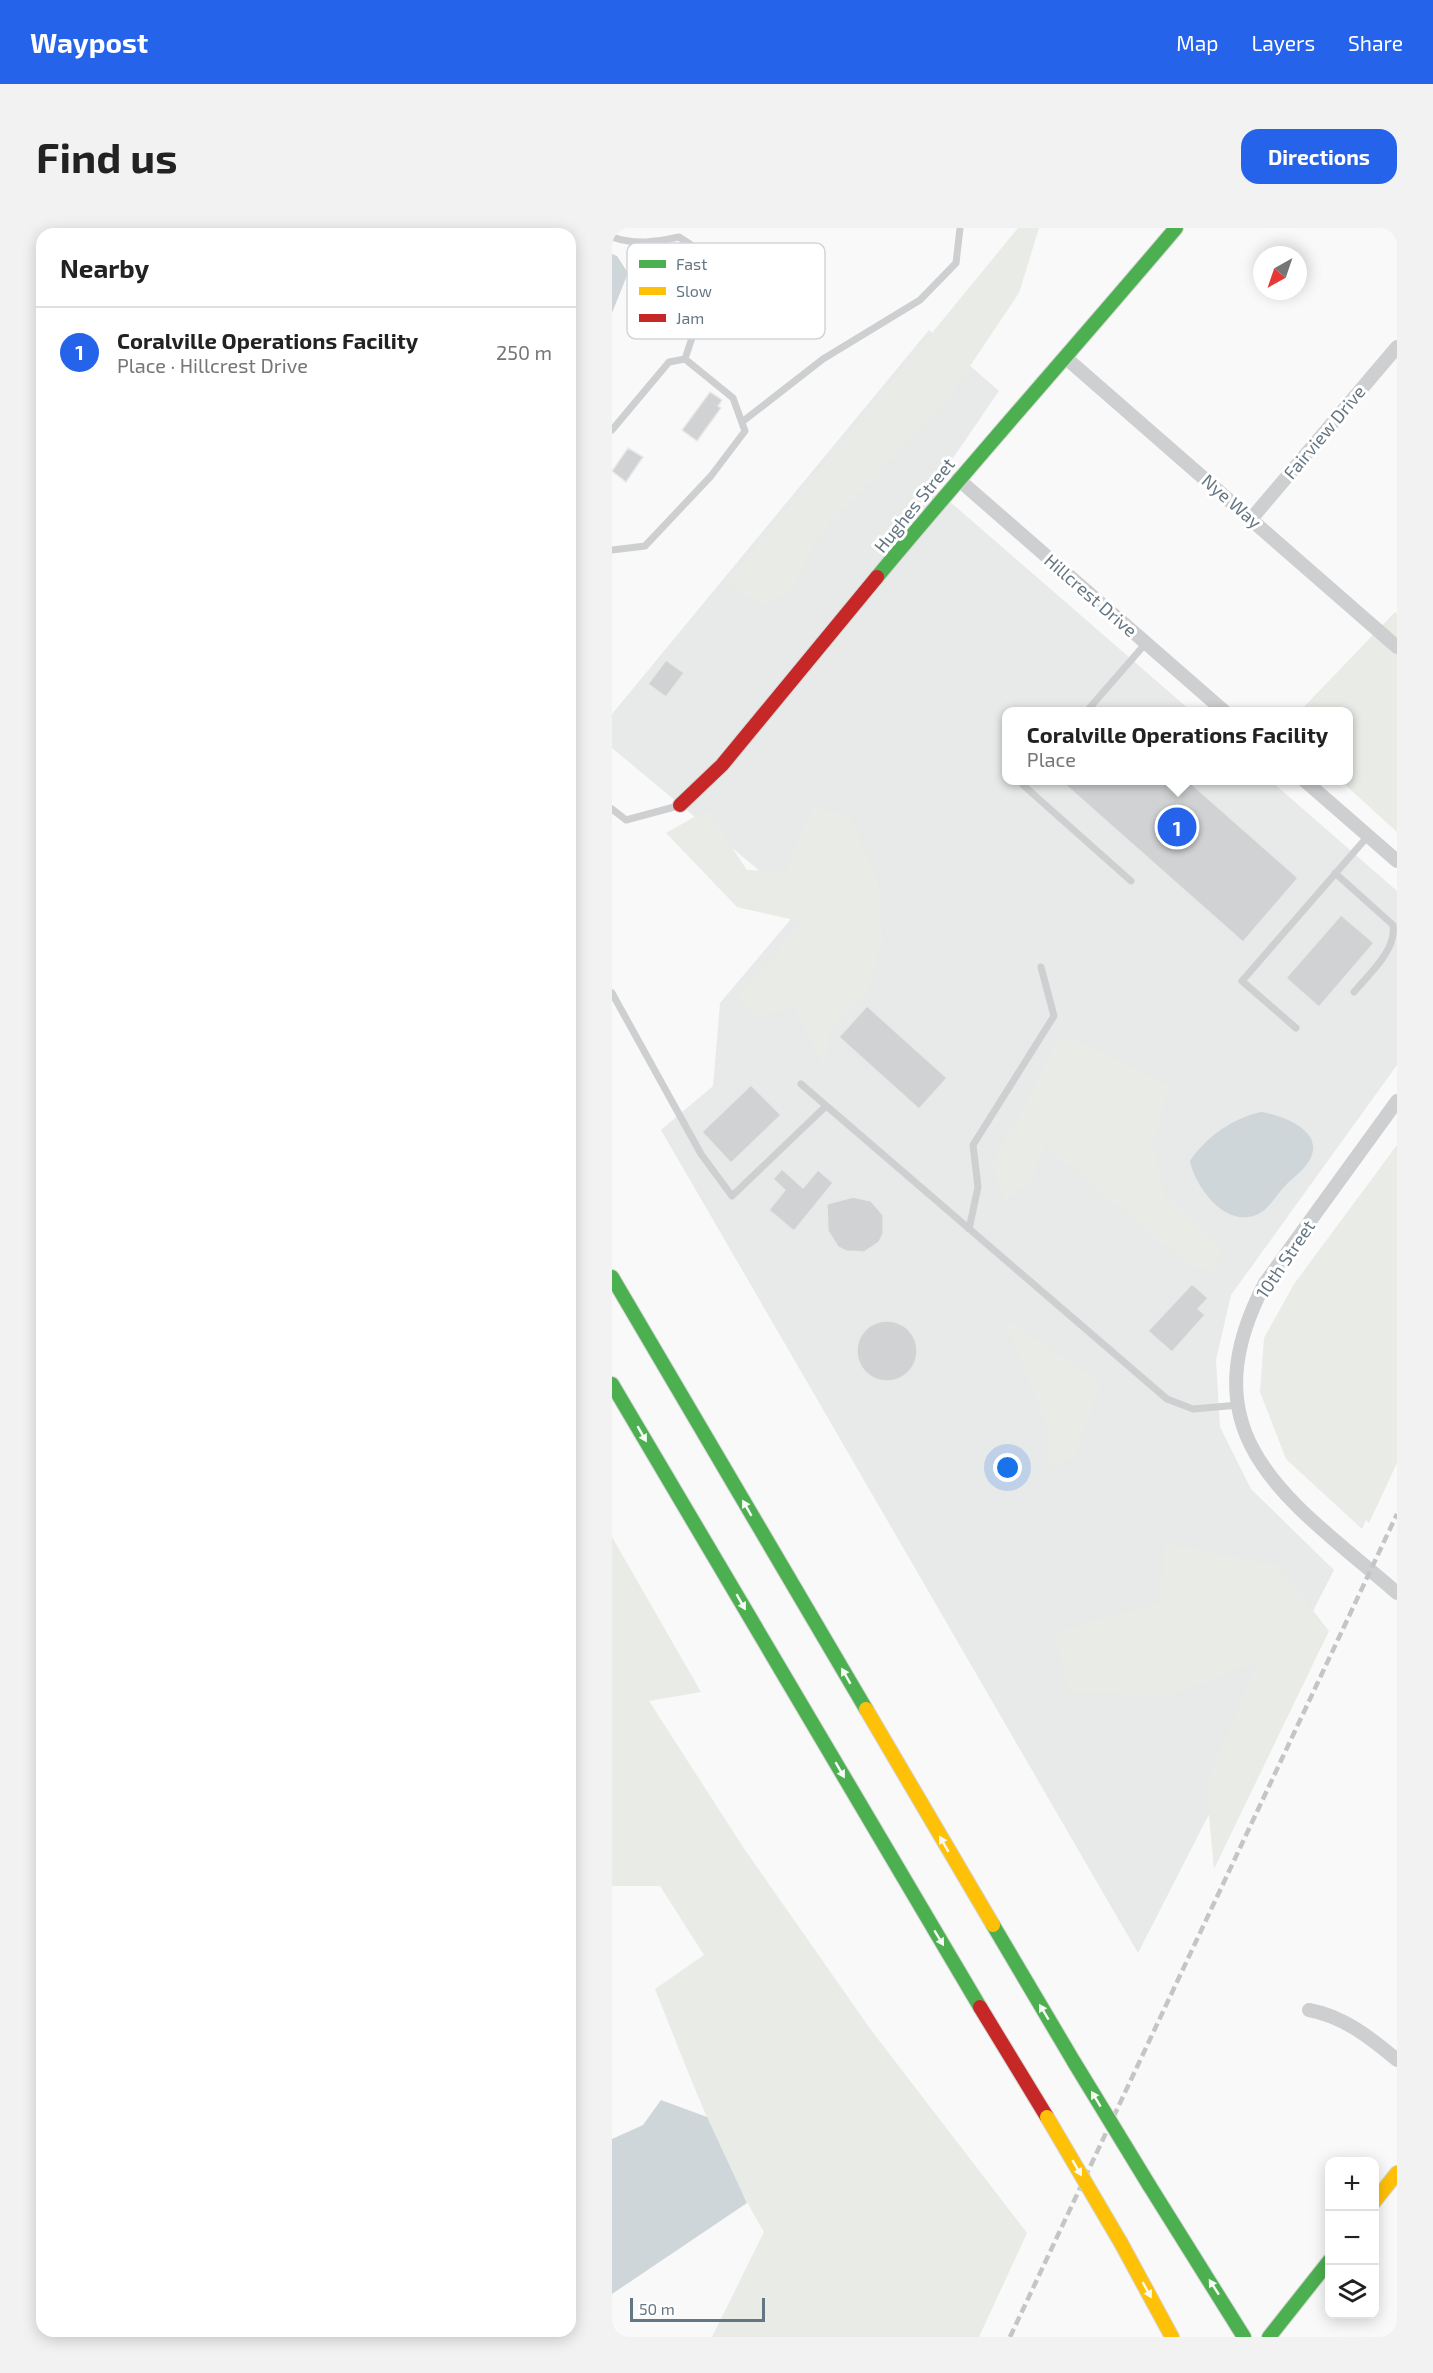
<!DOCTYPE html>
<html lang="en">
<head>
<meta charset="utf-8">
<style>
  :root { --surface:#fff; --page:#f2f2f2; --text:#222; --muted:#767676; --line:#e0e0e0; --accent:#2563eb }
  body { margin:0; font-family:"Exo 2",sans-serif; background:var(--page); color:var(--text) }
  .controls { position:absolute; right:18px; bottom:18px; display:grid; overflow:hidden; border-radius:12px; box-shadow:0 3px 15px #0003 }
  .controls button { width:54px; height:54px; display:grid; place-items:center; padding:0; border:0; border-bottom:2px solid var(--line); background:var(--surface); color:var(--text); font:30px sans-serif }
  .compass { position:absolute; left:641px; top:18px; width:54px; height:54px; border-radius:50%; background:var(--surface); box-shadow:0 3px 15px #0003; rotate:220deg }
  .scale { position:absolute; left:18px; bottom:15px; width:135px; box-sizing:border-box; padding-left:6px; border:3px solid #657683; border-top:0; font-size:16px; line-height:21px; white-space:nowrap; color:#657683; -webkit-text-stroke:4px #fff; paint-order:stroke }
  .you { position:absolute; left:396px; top:1240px; width:21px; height:21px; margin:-15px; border:4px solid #fff; border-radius:50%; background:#1a73e8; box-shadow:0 0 0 9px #1a73e833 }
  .badge { display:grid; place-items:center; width:39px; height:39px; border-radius:50%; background:var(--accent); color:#fff; font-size:20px; font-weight:700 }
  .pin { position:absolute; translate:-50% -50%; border:3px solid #fff; box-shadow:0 2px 6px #0006 }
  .popup { position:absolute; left:390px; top:479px; width:351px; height:78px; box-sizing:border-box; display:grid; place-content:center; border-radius:12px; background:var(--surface); filter:drop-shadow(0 2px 4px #0005); font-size:20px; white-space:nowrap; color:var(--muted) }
  .popup b { font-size:22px; color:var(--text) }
  .popup::after { content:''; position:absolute; left:50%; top:100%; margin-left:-12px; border:12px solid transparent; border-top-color:var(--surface) }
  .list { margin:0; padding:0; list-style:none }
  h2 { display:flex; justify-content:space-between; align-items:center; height:78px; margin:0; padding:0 24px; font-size:26px }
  h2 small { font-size:20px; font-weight:400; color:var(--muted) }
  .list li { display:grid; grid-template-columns:39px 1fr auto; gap:18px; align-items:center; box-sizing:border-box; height:90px; padding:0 24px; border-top:2px solid var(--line) }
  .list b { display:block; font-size:22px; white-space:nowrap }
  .list p { margin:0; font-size:20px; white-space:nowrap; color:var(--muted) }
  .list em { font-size:20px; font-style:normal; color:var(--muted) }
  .icon { flex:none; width:33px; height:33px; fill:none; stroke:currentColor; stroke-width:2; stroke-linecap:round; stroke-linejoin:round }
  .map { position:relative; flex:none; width:785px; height:2109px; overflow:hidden; border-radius:18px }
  header { display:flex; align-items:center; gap:36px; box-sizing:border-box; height:84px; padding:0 30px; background:var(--accent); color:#fff }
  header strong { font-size:28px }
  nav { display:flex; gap:33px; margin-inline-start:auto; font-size:21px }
  .intro { display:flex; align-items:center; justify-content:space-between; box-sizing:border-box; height:144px; padding:0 36px }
  h1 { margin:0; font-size:42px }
  .button { padding:15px 27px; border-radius:18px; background:var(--accent); color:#fff; font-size:21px; font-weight:700 }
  main { display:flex; gap:36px; padding:0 36px }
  aside { flex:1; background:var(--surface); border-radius:18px; box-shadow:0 3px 15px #0003 }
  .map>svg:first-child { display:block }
  .built { fill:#e8e9e9 }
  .green { fill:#e8ebe6 }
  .water { fill:#ced6d9 }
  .building { fill:#d0d2d3; stroke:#e8e8e8; stroke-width:1.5 }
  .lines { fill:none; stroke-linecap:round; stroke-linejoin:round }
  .fast-casing { stroke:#d5d6d7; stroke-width:16 }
  .slow-casing { stroke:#d5d6d7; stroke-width:16 }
  .jam-casing { stroke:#d5d6d7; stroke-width:16 }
  .lane { stroke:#cecfd0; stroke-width:7 }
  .street { stroke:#cecfd0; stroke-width:14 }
  .fast { stroke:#4caf50; stroke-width:14 }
  .slow { stroke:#ffc107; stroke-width:14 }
  .jam { stroke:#c62828; stroke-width:14 }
  .rail { stroke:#c3c5c6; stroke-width:4.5; stroke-dasharray:9 4.5; stroke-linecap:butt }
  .fast-bridge-casing { stroke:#d5d6d6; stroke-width:16; stroke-linecap:butt }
  .slow-bridge-casing { stroke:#d5d6d6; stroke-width:16; stroke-linecap:butt }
  .fast-bridge { stroke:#4caf50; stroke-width:14 }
  .slow-bridge { stroke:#ffc107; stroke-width:14 }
  .oneway { fill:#f6fbf6 }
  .labels { text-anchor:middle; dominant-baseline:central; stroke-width:6; stroke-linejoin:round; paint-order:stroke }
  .street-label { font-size:18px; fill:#657683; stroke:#fff }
  .key { fill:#fff; stroke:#d1d6da; stroke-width:1.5 }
  .key-label { font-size:16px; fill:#657683 }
</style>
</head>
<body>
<header>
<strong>Waypost</strong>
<nav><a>Map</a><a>Layers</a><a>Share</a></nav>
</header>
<div class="intro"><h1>Find us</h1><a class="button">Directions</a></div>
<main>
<aside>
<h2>Nearby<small></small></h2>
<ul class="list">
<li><span class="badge">1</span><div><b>Coralville Operations Facility</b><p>Place · Hillcrest Drive</p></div><em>250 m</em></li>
</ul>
</aside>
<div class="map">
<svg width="785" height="2109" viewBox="0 0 785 2109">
  <rect width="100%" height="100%" fill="#f9f9f9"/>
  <path class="built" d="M317 102 387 163 321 259 579 483 394 484V552L659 553 785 663V837L619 1067 604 1132 608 1199 639 1261 722 1342 526 1725 49 902 101 858 108 775 190 678 0 520V486Z"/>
  <path class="green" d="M406 0H427L407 65 328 183 213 300 178 364 149 378 115 355Z
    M783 384 785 386V604L729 553 736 552V484H687Z
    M201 577 239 590 266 652 271 712 256 764 228 790 217 810 212 839 183 779 144 789 124 767 191 694 125 679 54 605 95 582 135 642 174 643Z
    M448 807 488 823 557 858 541 916 554 969 611 1022 601 1044 577 1037 433 917 421 950 392 974 380 938Z
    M785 917V1235L757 1295 754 1292 750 1301 674 1231 648 1164 652 1110 682 1056Z
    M391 1089 489 1155 463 1228 435 1240V1198Z
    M0 1309 89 1464 37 1473 131 1619 259 1802 415 2005 367 2109H100L152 2004C107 1928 76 1843 43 1761L92 1727 48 1658H0Z
    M553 1315 665 1337 717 1403 602 1641 594 1556 646 1433 558 1468 456 1465 442 1404 547 1375Z"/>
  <path class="water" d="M0 26 5 28 16 45 0 85Z
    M649 884C665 886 704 899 701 922 699 937 684 947 674 957 663 968 656 984 641 988 611 997 583 958 578 933 594 909 621 890 649 884Z
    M49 1872 95 1889 135 1975 0 2066V1911L31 1897Z"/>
  <path class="building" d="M98 164 110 172 106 178 109 180 85 213 70 202Z
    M16 220 31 229 14 254 0 243Z
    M54 432 72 445 54 469 36 456Z
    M448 552H575L686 650 631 714Z
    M729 687 762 715 707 779 674 750Z
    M255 778 335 850 307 881 227 809Z
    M139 857 169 887 119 935 90 904Z
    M170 941 191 960 206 942 221 955 182 1003 157 982 173 962 161 951Z
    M241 969 259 973 271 987V1006L267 1014 252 1024 234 1023 226 1019 216 1003 215 976Z
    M580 1056 596 1070 586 1081 593 1087 560 1124 536 1103Z
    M245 1123a30 30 0 1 1 60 0a30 30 0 1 1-60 0Z"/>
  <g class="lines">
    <defs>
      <path id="fast" d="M265 349C363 231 465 117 564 0
        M0 1049 254 1481
        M0 1156 368 1779
        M381 1697 462 1834
        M537 1957 632 2109
        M657 2109 718 2032"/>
      <path id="slow" d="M254 1481 381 1697
        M762 1974 785 1945
        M509 2015 560 2109"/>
      <path id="jam" d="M68 577 110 537 265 349
        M368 1779 435 1889"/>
    </defs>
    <use href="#fast" class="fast-casing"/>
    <use href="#slow" class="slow-casing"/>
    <use href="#jam" class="jam-casing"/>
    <path class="lane" d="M0 9C23 17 44 14 67 9L87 22 97 58 73 131 121 170 133 203 99 248 33 318 0 322
      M130 194 211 131 308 72 344 35 348 0
      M0 202 57 134 73 131
      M474 484 534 415
      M414 552 411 557 519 653
      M0 581 14 592 66 578
      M723 645 781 697C785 722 757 746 742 764
      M0 765 89 926 120 968 214 878
      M684 800 630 753 756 608
      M189 856 555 1171 581 1181 627 1177
      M357 1001 366 959 361 917 442 788 429 739"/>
    <path class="street" d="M454 130 785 419
      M346 251 613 484
      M640 290 785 119
      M692 552 785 633
      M785 873 653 1055C571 1211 679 1273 785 1365
      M697 1782C731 1788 759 1810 785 1832"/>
    <use href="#fast" class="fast"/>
    <use href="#slow" class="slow"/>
    <use href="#jam" class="jam"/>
    <path class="rail" d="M398 2109 785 1286"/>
    <defs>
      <path id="fast-bridge" d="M462 1834 537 1957"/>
      <path id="slow-bridge" d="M435 1889 509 2015"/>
    </defs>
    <use href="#fast-bridge" class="fast-bridge-casing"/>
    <use href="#slow-bridge" class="slow-bridge-casing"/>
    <use href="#fast-bridge" class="fast-bridge"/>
    <use href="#slow-bridge" class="slow-bridge"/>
  </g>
  <defs><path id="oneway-solid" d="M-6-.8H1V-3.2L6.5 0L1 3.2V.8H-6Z" transform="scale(1.5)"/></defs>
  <g class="oneway">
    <use href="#oneway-solid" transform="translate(30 1206) rotate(60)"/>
    <use href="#oneway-solid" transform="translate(135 1280) rotate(-120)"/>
    <use href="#oneway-solid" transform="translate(129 1374) rotate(60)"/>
    <use href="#oneway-solid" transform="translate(234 1448) rotate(-120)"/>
    <use href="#oneway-solid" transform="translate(228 1542) rotate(60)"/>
    <use href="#oneway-solid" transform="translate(332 1616) rotate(-120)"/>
    <use href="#oneway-solid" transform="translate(327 1710) rotate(59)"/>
    <use href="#oneway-solid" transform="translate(432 1784) rotate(-121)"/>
    <use href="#oneway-solid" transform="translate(484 1871) rotate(-121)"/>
    <use href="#oneway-solid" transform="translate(465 1940) rotate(60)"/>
    <use href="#oneway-solid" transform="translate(602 2059) rotate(-123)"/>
    <use href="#oneway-solid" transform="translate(535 2062) rotate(61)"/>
  </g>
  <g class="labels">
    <g class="street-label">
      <text transform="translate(712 204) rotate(-50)">Fairview Drive</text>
      <text transform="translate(620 273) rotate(41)">Nye Way</text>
      <text transform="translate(302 277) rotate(-51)">Hughes Street</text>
      <text transform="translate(479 367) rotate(41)">Hillcrest Drive</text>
      <text transform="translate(673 1031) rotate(-56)">10th Street</text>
    </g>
  </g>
  <rect x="15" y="15" width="198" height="96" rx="9" class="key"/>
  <rect x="27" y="32" width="27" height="8" fill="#4caf50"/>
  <rect x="27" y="59" width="27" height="8" fill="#ffc107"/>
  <rect x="27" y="86" width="27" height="8" fill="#c62828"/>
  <g class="key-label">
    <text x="64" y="42">Fast</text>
    <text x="64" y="69">Slow</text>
    <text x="64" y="96">Jam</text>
  </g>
</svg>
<div class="controls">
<button>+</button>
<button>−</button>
<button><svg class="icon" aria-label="layers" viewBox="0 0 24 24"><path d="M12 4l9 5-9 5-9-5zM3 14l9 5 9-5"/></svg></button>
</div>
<svg class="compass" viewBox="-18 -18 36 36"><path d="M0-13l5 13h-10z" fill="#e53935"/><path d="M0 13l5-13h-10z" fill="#767676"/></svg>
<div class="scale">50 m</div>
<div class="you"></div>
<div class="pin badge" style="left:565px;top:599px">1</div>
<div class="popup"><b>Coralville Operations Facility</b>Place</div>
</div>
</main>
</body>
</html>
